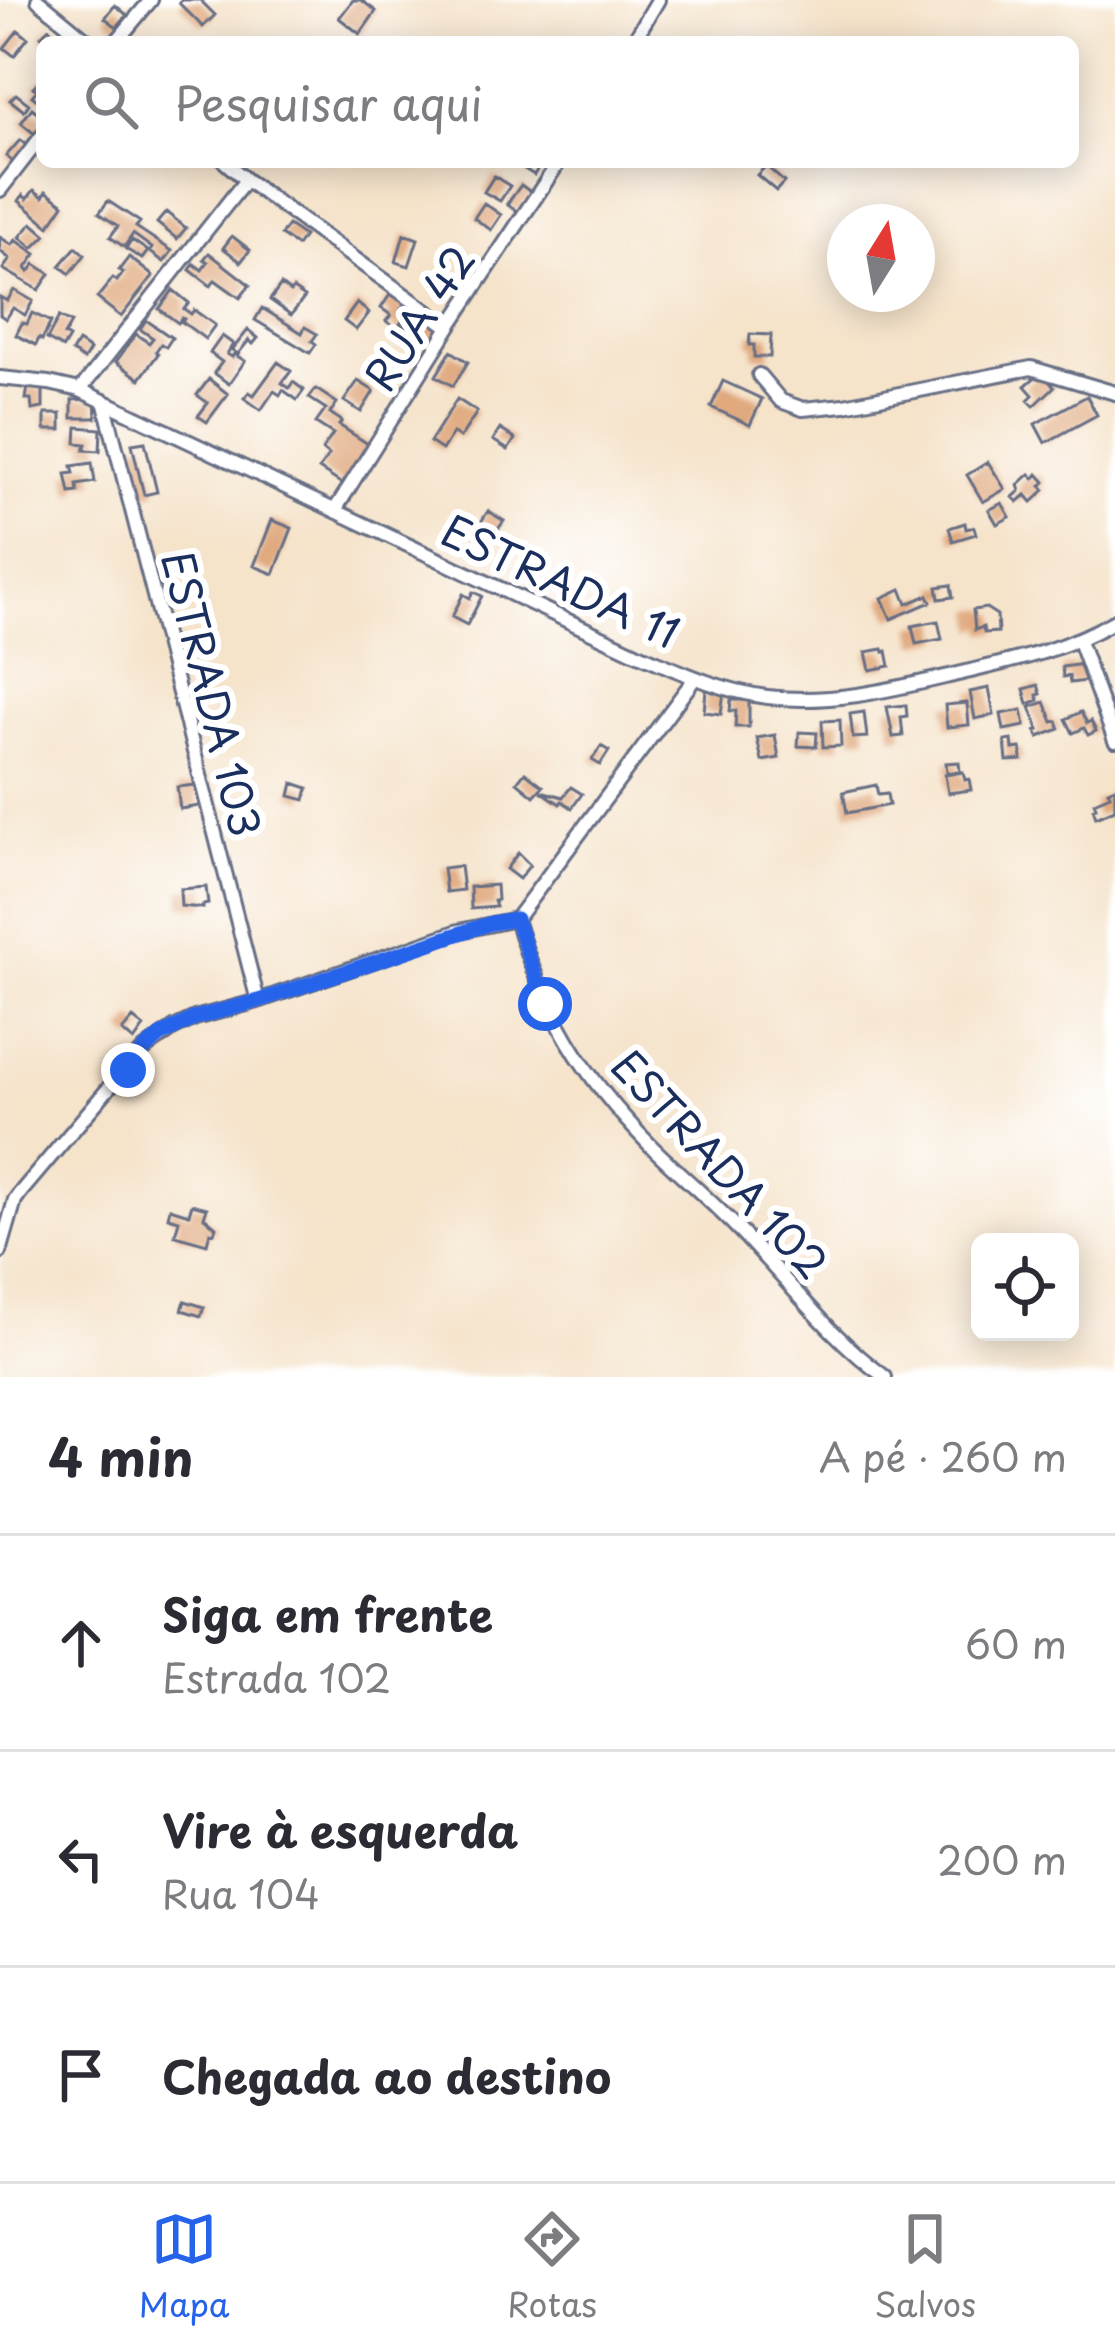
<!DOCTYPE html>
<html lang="pt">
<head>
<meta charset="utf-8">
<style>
  :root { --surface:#fff; --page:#f7f7f7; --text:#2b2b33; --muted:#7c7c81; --line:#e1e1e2; --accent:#2563eb }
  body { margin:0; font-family:"Playpen Sans",sans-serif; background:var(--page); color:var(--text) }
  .controls { position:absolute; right:36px; bottom:36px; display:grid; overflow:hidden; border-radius:18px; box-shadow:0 6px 30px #0003 }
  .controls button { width:108px; height:108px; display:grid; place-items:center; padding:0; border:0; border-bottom:3px solid var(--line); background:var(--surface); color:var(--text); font:60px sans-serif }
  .compass { position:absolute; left:827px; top:204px; width:108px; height:108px; border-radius:50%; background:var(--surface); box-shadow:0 6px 30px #0003; rotate:11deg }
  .stop { position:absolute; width:36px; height:36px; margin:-27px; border:9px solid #2563eb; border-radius:50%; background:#fff }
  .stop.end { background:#2563eb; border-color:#fff; box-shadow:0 3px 12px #0008 }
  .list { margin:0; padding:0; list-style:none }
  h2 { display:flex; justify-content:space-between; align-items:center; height:156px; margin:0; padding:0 48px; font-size:51px }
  h2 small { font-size:39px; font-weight:400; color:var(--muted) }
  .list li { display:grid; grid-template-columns:78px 1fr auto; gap:36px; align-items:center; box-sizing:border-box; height:216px; padding:0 48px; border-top:3px solid var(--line) }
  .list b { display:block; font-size:45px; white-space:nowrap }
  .list p { margin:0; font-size:39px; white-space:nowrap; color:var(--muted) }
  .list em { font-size:39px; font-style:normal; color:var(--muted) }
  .icon { flex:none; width:66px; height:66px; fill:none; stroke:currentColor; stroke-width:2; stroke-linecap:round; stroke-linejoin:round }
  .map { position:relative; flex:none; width:1115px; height:1377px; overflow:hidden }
  .search { position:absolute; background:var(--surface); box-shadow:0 6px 30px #0003; left:36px; right:36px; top:36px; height:132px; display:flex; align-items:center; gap:30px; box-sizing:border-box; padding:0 42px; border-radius:18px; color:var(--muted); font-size:45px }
  .sheet { height:804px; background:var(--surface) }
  nav { display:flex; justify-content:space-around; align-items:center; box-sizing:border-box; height:168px; border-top:3px solid var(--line); background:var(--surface); font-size:33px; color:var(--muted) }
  nav a { display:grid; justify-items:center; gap:6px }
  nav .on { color:var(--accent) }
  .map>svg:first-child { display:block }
  .building { fill:#e0a97e }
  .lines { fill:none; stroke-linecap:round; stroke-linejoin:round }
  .street-casing { stroke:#676e84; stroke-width:18 }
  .street { stroke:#fff; stroke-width:12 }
  .route { stroke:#2563eb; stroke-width:15 }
  .labels { text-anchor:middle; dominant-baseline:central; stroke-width:12; stroke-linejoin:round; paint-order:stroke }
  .street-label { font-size:42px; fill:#1b2f5e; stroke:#fff }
</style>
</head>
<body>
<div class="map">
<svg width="1115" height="1377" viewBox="0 0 1115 1377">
  <rect width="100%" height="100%" fill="#fff"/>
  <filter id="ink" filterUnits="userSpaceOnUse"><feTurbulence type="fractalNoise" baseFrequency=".00833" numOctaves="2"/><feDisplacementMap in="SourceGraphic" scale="24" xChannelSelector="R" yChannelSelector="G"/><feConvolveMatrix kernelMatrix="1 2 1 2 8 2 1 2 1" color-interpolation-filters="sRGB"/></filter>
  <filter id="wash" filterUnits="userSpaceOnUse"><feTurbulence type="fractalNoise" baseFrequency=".004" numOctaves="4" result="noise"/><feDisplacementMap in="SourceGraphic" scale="48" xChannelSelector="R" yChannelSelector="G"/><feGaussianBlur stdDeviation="2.7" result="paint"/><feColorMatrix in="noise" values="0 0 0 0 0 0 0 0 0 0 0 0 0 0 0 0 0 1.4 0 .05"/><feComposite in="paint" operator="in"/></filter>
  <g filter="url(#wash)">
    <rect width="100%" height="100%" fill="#f5e3ca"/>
    <g id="blocks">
      <path class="building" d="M182 0H200L215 15 203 27 179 3Z
        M353 0H361L376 11 360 34 339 18Z
        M115 5 127 15 117 27 105 18Z
        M49 28 59 37 55 42H48L41 36Z
        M18 30 28 38 14 56 4 48Z
        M39 81 42 84V104L32 96 37 90 33 87Z
        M16 94 29 104 24 111 10 100Z
        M32 108 42 116V130L37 136 21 123Z
        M20 140 25 144 29 140 33 143 15 164 6 156Z
        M513 162H542L534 175Z
        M766 166 784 182 776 191 757 175Z
        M494 176 510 186 500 201 484 192Z
        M521 185 532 193 518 212 507 204Z
        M34 190 43 197 46 191 64 204 49 226 19 201 23 195 27 199Z
        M108 201 140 222 136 227 172 251 164 262 150 252 152 248 133 234 124 247 110 237 118 226 99 213Z
        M484 203 501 215 491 230 474 218Z
        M166 212 186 228 177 239 157 223Z
        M32 223 46 235 33 248 20 237Z
        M288 225 304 236 297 246 281 235Z
        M404 234 418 239 409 266 396 262Z
        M232 236 250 250 241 262 223 248Z
        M0 237 12 245 16 240 36 254 26 268 29 272 35 264 50 274 39 290 3 269 10 259 0 251Z
        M132 240 148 251 142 259 126 249Z
        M76 247 85 255 70 274 60 266Z
        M209 253 250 285 240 298 215 280 211 286 190 270 194 264 202 270 208 262 204 259Z
        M129 257 153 276 121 317 97 298 113 278 117 281 123 273 119 270Z
        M281 285 290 292 293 289 305 297 291 315 270 300Z
        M14 290 33 301 25 315 13 308 6 319 0 315V297L7 301Z
        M173 290 189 303 184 309 191 314 194 310 215 325 205 339 182 322 184 319 182 318 178 323 159 309Z
        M391 293 405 303 401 309 407 314 400 324 412 332 414 330 404 323 413 311 441 330 431 344 424 340 422 347 386 321 391 315 381 308Z
        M357 303 369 313 356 330 344 321Z
        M262 308 302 333 305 327 317 334 312 341 316 344 310 353 255 320Z
        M32 313 51 322 42 340 39 338 36 345 16 335 22 323 27 324Z
        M59 317 71 323 64 335 69 338 63 348 47 339Z
        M146 320 172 338 166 347 161 344 156 351 158 354 140 379 116 362 136 334 149 343 153 338 140 329Z
        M248 330 258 338 253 344 249 340 238 354 232 350Z
        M750 334 771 335 770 357H754V345H749Z
        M222 336 233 344 227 354 232 357 234 354 245 361 229 384 214 373 222 362 210 353Z
        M78 342 90 350 84 360 72 352Z
        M451 351 468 362 453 386 436 376Z
        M278 362 291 371 282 383 289 388 293 382 304 390 297 400 283 390 280 395 274 391 261 410 244 398 249 392 254 395Z
        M1041 372 1054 387 1034 406 1028 400 1033 395 1025 386Z
        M209 379 228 394 207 422 198 416 208 403 197 395Z
        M358 381 374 391 361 412 344 401Z
        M723 381 762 399 750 425 711 407Z
        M28 387 43 389V408L32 410 31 399H26Z
        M316 389 337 403 330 413 342 421 339 425 371 446 345 486 319 469 329 455 322 450 333 434 316 423 326 409 309 398Z
        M1087 396 1097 415 1045 443 1035 424Z
        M95 399 96 418H72V400Z
        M457 399 477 412 460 438 453 433 442 450 430 442Z
        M45 414H61V430H45Z
        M77 427 101 429 100 451 84 450 86 444 76 443Z
        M500 429 515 439 508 450 493 440Z
        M145 442 157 492 144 495 132 444Z
        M988 462 1005 489 983 502 967 475Z
        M92 463 95 482 77 485 78 492 70 493 66 474 74 473 72 466Z
        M1030 474 1034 479 1038 474 1045 482 1041 486 1045 490 1032 502 1026 495 1018 502 1013 497 1020 491 1018 485Z
        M1002 503 1010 517 997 524 989 510Z
        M488 511 504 521 496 532 481 522Z
        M272 520 292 528 274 574 254 566Z
        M965 523 966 529 974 527 976 534 953 541 949 528Z
        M951 585 953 597 939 599 937 587Z
        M901 589 907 604 928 595 931 602 891 619 882 598Z
        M473 592 482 596 467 625 452 617 463 594 470 598Z
        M986 608 997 615 998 632 984 633 983 627 975 630 973 610Z
        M938 621 942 639 916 644 912 626Z
        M883 649 884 652 887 651 890 666 870 670 866 652Z
        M1084 664 1086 681 1070 683 1069 676 1063 677 1062 667Z
        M1038 685 1041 694 1037 695 1039 700 1028 704 1024 689Z
        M989 688 994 715 975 719 970 692Z
        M706 690 724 692 721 714 704 712Z
        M731 700H749V727H735L736 711H730Z
        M1045 702 1053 722 1057 721 1060 729 1039 737 1036 731 1039 730 1030 707Z
        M967 703 969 725 947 727 945 705Z
        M906 705 907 716 901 717 903 736 893 737 887 707Z
        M1022 710 1025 726 1004 730 1001 714Z
        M864 712 867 737 853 738 850 714Z
        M1081 712 1087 723 1091 721 1096 731 1088 735 1084 728 1073 733 1066 719Z
        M840 720 841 746 823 747 822 721Z
        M799 732 817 733 816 747 798 746Z
        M775 735 779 758 762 761 757 738Z
        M1012 740 1013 749 1021 748 1022 760 1007 761 1005 741Z
        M601 746 609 751 600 765 592 760Z
        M959 762 960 772 947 773 946 763Z
        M525 772 543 786 534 796 517 782Z
        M963 772 965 780 969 779 971 790 948 793 945 775Z
        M293 783 308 788 305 800 290 796Z
        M196 785 199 806 180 809 177 787Z
        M876 785 878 795 887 794 889 805 847 813 843 792Z
        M571 787 582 794 572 808 562 801 560 804 541 791 563 797Z
        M1115 787V809L1096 817 1093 808 1096 807 1094 802 1110 795 1108 790Z
        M256 800 258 813 238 815 237 802Z
        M518 853 530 865 519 879 506 869Z
        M460 866 463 890 446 892 443 868Z
        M496 885 497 900 494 901 496 907 471 909 470 887Z
        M206 887 208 904 203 905V908L181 906 180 889Z
        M133 1018 144 1027 134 1041 122 1031Z
        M192 1204 207 1208 204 1217 216 1227 214 1233 210 1232 207 1244 175 1235 179 1220 168 1217 170 1208 189 1214Z
        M185 1301 204 1307 201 1316 182 1310Z"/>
    </g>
  </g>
  <g filter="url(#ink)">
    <use href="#blocks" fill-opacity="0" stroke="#676e84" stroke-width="3"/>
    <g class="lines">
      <defs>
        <path id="street" d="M38 0 89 42
          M116 42 151 0
          M633 42 658 0
          M225 162 246 180 449 327
          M0 190 42 136
          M759 375 781 401 803 409 844 405 1031 368 1115 393
          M0 378 49 383 80 390 636 653C678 671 721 691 767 697 833 705 894 689 958 674 1016 660 1062 651 1115 621
          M80 390 246 180
          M104 401 258 1001
          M335 510 449 327 559 162
          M1079 641 1115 741
          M516 919C543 1011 583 1077 650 1145 680 1175 714 1203 743 1234 788 1281 831 1338 885 1377
          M516 919 695 678
          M0 1252 15 1200 20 1193 113 1083 145 1049 174 1028 195 1018 258 1001 459 931 516 919"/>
      </defs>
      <use href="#street" class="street-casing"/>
      <use href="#street" class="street"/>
    </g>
  </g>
  <g class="lines" filter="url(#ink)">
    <path class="route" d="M128 1070 145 1049 160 1036 195 1018 258 1001 491 923 516 919 545 1004"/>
  </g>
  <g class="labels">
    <g class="street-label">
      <text transform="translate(418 317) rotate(-57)">RUA 42</text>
      <text transform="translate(561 580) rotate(25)">ESTRADA 11</text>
      <text transform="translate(213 693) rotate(76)">ESTRADA 103</text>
      <text transform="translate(721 1163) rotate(47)">ESTRADA 102</text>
    </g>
  </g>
</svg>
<div class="controls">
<button><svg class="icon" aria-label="locate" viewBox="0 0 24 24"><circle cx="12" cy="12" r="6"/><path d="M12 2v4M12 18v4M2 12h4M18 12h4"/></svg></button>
</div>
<svg class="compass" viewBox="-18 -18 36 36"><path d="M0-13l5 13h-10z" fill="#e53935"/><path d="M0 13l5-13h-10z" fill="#7c7c81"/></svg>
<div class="stop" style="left:545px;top:1004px"></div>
<div class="stop end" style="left:128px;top:1070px"></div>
<div class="search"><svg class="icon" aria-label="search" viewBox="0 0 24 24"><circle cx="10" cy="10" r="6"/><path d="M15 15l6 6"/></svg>Pesquisar aqui</div>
</div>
<section class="sheet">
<h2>4 min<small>A pé · 260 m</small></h2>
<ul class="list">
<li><svg class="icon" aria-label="ahead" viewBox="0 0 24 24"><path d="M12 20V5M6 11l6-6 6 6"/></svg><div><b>Siga em frente</b><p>Estrada 102</p></div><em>60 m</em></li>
<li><svg class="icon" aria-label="left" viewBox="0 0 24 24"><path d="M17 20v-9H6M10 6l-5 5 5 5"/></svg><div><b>Vire à esquerda</b><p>Rua 104</p></div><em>200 m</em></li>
<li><svg class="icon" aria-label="arrive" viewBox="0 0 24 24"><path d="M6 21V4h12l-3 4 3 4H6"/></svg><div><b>Chegada ao destino</b></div></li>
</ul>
</section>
<nav>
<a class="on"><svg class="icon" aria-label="map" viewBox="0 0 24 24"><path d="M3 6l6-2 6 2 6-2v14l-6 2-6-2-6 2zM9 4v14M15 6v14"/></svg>Mapa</a>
<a><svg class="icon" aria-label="directions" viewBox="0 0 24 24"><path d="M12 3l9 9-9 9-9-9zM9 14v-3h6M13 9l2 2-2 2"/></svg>Rotas</a>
<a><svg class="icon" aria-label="saved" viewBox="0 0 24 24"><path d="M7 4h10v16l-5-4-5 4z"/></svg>Salvos</a>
</nav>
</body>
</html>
